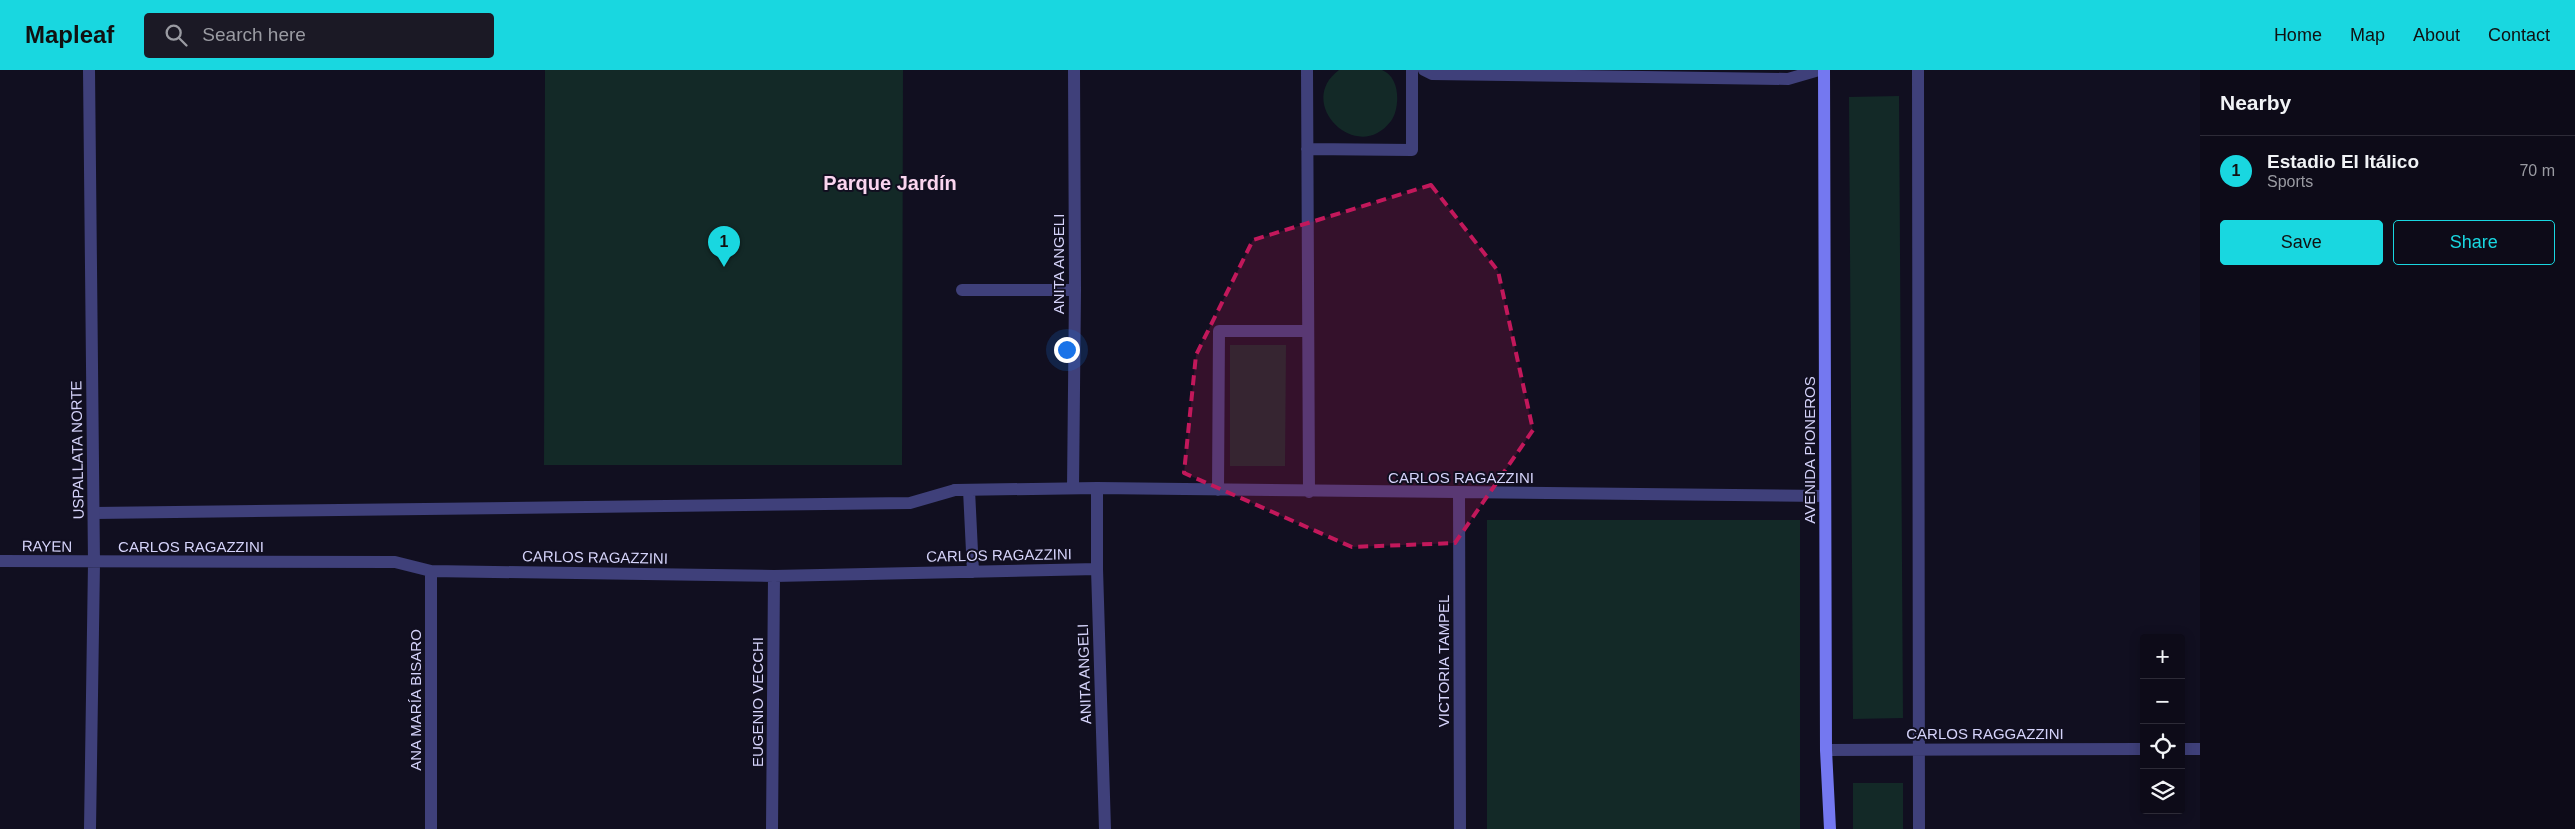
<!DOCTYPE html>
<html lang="en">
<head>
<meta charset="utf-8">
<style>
  :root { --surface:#0d0b18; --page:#1b1925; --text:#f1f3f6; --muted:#9a9ba2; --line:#2d2b37; --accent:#19d7e0 }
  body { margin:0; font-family:Helvetica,sans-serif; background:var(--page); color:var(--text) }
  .controls { position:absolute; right:15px; bottom:15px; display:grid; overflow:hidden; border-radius:5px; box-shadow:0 2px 12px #0003 }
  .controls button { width:45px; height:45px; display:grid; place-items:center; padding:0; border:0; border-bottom:1px solid var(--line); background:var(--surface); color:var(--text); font:25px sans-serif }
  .you { position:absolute; left:1066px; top:279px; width:18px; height:18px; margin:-12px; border:4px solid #fff; border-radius:50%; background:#1a73e8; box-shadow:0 0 0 8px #1a73e833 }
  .badge { display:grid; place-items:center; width:32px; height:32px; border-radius:50%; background:var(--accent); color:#111; font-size:16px; font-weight:700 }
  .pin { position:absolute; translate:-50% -41px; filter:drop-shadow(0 1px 2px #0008) }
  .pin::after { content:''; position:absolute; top:26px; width:18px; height:15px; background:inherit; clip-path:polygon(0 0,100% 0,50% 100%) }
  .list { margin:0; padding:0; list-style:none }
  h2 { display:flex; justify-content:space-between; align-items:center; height:65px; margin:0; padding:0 20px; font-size:21px }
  h2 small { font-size:16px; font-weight:400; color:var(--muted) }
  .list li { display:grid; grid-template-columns:32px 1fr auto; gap:15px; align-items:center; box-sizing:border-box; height:70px; padding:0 20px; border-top:1px solid var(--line) }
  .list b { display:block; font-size:19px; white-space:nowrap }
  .list p { margin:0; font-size:16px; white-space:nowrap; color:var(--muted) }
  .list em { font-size:16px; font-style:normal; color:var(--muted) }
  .actions { display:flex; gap:10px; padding:15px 20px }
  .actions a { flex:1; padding:11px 0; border:1px solid var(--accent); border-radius:5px; text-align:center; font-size:18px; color:var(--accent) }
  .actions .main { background:var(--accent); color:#111 }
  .icon { flex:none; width:28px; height:28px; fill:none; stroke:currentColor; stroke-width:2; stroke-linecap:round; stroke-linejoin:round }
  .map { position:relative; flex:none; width:2200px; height:759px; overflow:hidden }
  header { display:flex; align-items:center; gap:30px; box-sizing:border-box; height:70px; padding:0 25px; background:var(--accent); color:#111 }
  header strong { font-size:24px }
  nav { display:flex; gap:28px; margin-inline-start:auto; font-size:18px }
  .search { width:350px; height:45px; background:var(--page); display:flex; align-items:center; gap:12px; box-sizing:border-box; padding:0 18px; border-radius:5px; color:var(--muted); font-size:19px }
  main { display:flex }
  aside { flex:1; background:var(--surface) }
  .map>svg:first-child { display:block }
  .green { fill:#132927 }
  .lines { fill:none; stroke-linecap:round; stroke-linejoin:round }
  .service { stroke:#3f407a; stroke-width:12 }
  .minor { stroke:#3f407a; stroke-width:12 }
  .secondary { stroke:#7478f0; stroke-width:12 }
  .marked { fill:#c2185b; fill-opacity:0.2; stroke:#c2185b; stroke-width:4; stroke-dasharray:10 6; stroke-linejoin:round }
  .labels { text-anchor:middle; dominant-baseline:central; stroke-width:4; stroke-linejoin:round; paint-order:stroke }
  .street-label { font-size:15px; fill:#d5d3fa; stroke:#110f20 }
  .district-label { font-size:20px; font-weight:bold; fill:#fad5ef; stroke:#110f20 }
</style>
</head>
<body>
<header>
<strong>Mapleaf</strong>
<div class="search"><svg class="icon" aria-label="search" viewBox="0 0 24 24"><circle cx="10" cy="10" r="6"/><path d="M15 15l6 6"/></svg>Search here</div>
<nav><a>Home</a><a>Map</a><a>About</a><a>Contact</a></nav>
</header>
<main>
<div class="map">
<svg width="2200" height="759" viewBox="0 0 2200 759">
  <rect width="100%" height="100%" fill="#110f20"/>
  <path class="green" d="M545 0H903L902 395H544Z
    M1339 0C1350 0 1374 0 1382 0 1401 7 1400 39 1391 51 1357 96 1294 33 1339 0Z
    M1899 26 1903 648 1853 649 1849 27Z
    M1230 275H1286L1285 396H1230Z
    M1487 450H1800V759H1487Z
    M1853 713H1903V759H1853Z"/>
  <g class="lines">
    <path class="service" d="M94 443 910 433 955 420"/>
    <path class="minor" d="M89 0 94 493 90 759
      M1307 0 1309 422
      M1424 0 1432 4 1788 9 1819 0
      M1918 0 1919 759
      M1307 79 1412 80V0
      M962 220H1075
      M1073 418 1075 220 1074 0
      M1097 418V499L1105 759
      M955 420 1097 418 1825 426
      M969 420 973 502
      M1218 420 1219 261H1308
      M1459 423 1460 759
      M0 491 395 492 431 501 774 506 1097 499
      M2181 679H2200
      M1826 680 2144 679
      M431 759V501
      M772 759 774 506"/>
    <path class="secondary" d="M1824 0 1826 680 1830 759"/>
  </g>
  <path class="marked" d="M1431 115 1498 201 1533 360 1455 473 1352 477 1184 403 1196 285 1253 170Z"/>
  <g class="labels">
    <g class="street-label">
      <text transform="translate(1058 194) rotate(-90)">ANITA ANGELI</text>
      <text transform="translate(77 380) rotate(-91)">USPALLATA NORTE</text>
      <text transform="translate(1809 380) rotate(-90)">AVENIDA PIONEROS</text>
      <text x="1461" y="407">CARLOS RAGAZZINI</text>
      <text transform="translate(47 476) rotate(1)">RAYEN</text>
      <text x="191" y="476">CARLOS RAGAZZINI</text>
      <text transform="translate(999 485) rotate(-1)">CARLOS RAGAZZINI</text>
      <text transform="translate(595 487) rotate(1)">CARLOS RAGAZZINI</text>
      <text transform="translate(1443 591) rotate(-90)">VICTORIA TAMPEL</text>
      <text transform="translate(1084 604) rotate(-92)">ANITA ANGELI</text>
      <text transform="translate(415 630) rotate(-90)">ANA MARÍA BISARO</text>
      <text transform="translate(757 632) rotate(-90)">EUGENIO VECCHI</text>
      <text x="1985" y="663">CARLOS RAGGAZZINI</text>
    </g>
    <g class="district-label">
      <text x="890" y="113">Parque Jardín</text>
    </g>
  </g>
</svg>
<div class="controls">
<button>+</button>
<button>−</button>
<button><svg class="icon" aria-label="locate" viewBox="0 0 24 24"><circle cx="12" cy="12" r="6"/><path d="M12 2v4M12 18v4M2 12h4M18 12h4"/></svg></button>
<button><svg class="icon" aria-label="layers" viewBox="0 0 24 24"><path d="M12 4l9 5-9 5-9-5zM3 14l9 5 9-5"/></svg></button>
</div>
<div class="you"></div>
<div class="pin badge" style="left:724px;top:197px">1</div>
</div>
<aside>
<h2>Nearby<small></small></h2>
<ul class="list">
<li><span class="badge">1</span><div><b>Estadio El Itálico</b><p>Sports</p></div><em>70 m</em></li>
</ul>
<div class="actions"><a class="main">Save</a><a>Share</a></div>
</aside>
</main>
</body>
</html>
